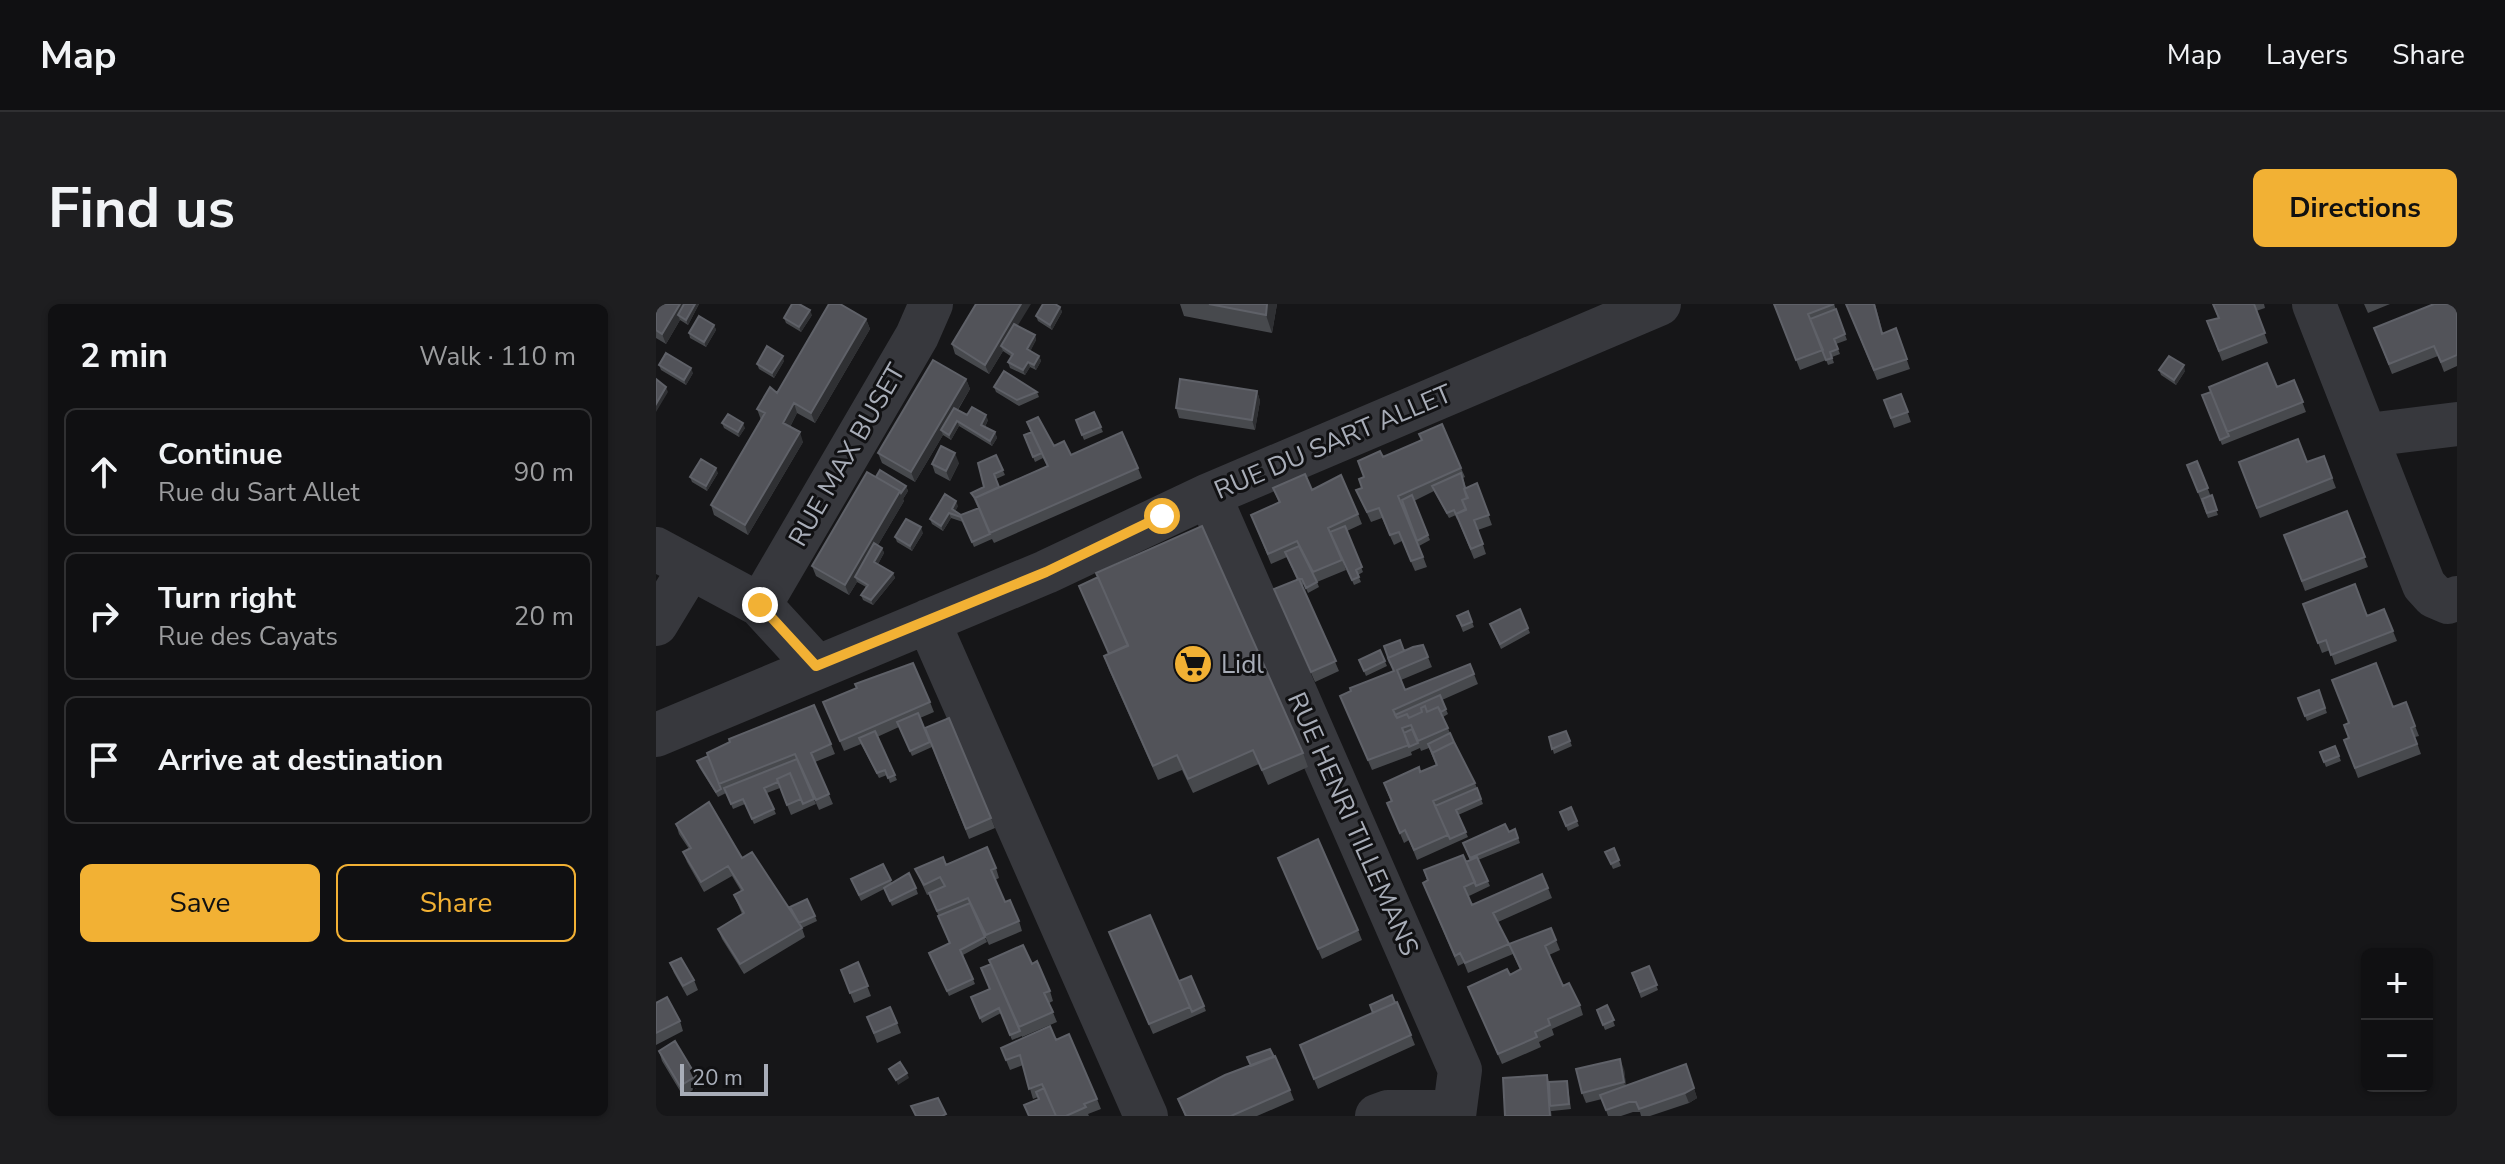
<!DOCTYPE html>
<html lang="en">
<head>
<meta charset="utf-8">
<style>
  :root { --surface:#101012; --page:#1e1e20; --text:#f1f3f6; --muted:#9c9d9f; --line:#303032; --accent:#f2b134 }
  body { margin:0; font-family:"Nunito Sans",sans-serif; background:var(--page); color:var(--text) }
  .controls { position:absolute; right:24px; bottom:24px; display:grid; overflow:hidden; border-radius:12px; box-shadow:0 2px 6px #0004 }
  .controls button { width:72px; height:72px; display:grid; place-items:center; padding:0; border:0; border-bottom:2px solid var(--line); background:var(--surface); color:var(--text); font:40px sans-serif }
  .scale { position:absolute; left:24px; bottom:20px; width:88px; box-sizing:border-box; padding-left:8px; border:4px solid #a8adb8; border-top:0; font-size:22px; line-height:28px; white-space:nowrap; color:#a8adb8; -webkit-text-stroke:6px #111113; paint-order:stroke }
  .stop { position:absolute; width:24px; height:24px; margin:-18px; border:6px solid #f2b134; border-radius:50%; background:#fff }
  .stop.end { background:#f2b134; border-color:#fff; box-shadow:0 2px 8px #0008 }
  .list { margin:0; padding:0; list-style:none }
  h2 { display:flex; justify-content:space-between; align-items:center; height:104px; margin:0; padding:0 32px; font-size:34px }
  h2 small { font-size:26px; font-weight:400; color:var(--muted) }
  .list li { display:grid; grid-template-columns:52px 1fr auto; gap:24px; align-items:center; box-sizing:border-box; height:128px; margin:0 16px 16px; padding:0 16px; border:2px solid var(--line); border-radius:12px }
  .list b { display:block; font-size:30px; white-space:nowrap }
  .list p { margin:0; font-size:26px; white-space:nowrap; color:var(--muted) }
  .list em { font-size:26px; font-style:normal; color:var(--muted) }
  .actions { display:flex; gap:16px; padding:24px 32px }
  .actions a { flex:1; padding:18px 0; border:2px solid var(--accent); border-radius:12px; text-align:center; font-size:28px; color:var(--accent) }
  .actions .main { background:var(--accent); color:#111 }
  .icon { flex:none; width:44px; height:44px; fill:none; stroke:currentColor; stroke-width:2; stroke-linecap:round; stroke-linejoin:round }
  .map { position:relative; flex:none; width:1801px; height:812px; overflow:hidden; border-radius:12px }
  header { display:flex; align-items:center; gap:48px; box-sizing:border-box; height:112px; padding:0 40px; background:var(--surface); border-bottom:2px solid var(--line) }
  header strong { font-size:38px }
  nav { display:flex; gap:44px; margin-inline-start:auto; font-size:28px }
  .intro { display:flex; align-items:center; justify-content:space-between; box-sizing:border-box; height:192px; padding:0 48px }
  h1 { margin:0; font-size:56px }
  .button { padding:20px 36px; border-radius:12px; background:var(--accent); color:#111; font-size:28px; font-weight:700 }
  main { display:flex; gap:48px; padding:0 48px }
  aside { flex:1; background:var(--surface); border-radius:12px; box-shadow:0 2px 6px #0004 }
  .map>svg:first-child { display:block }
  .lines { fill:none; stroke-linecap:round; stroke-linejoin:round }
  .minor { stroke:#37383d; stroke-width:44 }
  .wall { fill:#47494d; fill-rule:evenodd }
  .shaded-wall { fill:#2f3033 }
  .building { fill:#525359; stroke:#5f6168; stroke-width:2 }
  .route { stroke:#f2b134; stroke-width:10 }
  .labels { text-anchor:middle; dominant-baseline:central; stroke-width:6; stroke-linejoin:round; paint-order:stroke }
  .street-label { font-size:26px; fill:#a8adb8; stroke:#111113 }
  .poi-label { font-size:26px; fill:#a8adb8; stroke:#111113; text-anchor:start }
</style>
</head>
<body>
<header>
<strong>Map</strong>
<nav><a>Map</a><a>Layers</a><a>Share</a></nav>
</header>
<div class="intro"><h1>Find us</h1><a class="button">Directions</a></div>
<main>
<aside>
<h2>2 min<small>Walk · 110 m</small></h2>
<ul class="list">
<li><svg class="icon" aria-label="ahead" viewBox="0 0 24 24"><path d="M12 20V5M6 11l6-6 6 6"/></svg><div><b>Continue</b><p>Rue du Sart Allet</p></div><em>90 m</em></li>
<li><svg class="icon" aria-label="right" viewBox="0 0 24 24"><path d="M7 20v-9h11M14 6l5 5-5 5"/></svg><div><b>Turn right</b><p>Rue des Cayats</p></div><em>20 m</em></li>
<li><svg class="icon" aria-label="arrive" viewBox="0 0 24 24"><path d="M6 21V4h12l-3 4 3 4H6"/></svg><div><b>Arrive at destination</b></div></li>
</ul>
<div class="actions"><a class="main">Save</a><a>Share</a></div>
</aside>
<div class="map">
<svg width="1801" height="812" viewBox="0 0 1801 812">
  <rect width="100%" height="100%" fill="#161618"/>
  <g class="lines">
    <path class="minor" d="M1658 0 1768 281 1778 292 1792 298 1801 294
      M1712 131 1801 120
      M553 191 804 766 798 812
      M0 245 104 301 160 362
      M104 301 261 32 275 0
      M272 317 490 812
      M0 320 34 264
      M0 431 390 268 553 191 1003 0
      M721 812 732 808H796"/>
  </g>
  <path class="wall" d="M0 0H43L32 21 24 16 10 40 0 34Z
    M524 0H621L616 29 528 12Z
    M1118 0H1178L1191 36 1180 40 1184 50 1176 53 1178 59 1172 61 1170 56 1144 66Z
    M1190 0H1219L1227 29 1240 24 1254 65 1221 76Z
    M1557 0H1608L1609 4 1600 7 1612 39 1566 57 1551 17 1562 14Z
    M1708 0H1734L1712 9Z
    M1801 0V62L1788 68 1782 52 1736 70 1718 24Z
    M404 3 406 8 396 26 382 17 380 12Z
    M156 11 145 28 130 19 128 14Z
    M210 15 214 25 159 119 141 109 134 123 147 138 92 231 58 211 55 201 105 116 101 105Z
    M58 21 60 26 50 43 34 34 33 29Z
    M362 22 379 31 380 36 374 47 383 52 385 57 380 66 374 63 369 71 354 64 352 58 356 53 347 47 333 70 299 50 296 40Z
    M128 57 118 74 103 65 101 60Z
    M3 61 37 69 30 81 5 66Z
    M1503 66 1529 67 1520 81 1505 71Z
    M310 75 314 85 302 106 311 111 332 116 329 123 339 128 341 134 336 142 303 122 295 136 287 131 259 178 226 159 222 149Z
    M1638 76 1650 108 1566 141 1546 91 1621 83Z
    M338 83 381 88 383 93 363 102 340 88Z
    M601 87 604 97 599 126 523 114 520 104Z
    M1245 90 1255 118 1238 124 1228 96Z
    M438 108 447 128 428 136 420 116Z
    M371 118 398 142 415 151 482 164 486 174 338 239 336 235 318 243 307 218 295 214 287 227 276 220 274 215 302 202 299 207 305 211 322 204 315 189 328 183 340 151 349 171 340 175 343 183 391 162 387 154 379 158 368 131 375 128Z
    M66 119 89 124 83 133 68 124Z
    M1668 152 1680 184 1604 214 1583 158H1651Z
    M727 153 805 164 809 173 807 174 810 184 821 179 836 221 822 226 830 250 818 255 800 211 793 214 778 187 758 197 774 236 763 242 771 263 759 267 746 237 738 241 726 214 715 218 700 186 706 184ZM748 201 761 237 746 202Z
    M1541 157 1562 211 1552 214 1531 161Z
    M303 159 294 177 279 169 276 160Z
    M62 169 51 187 36 178 34 173Z
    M220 173 250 182 252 187 247 195 248 197 222 241 226 244 228 249 222 260 237 269 239 274 217 301 207 296 205 291 210 283 201 278 193 291 160 272 156 262Z
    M617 184 656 186 702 210 706 220 691 227 707 268 702 271 705 278 698 281 687 257 690 266 661 278 663 283 652 289 648 280 646 281 683 367 659 378 618 285 641 276 631 253 615 260 595 211 623 199Z
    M1691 207 1712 263 1649 287 1628 231Z
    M267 229 256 247 241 238 239 233Z
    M423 282 647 449 652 463 612 481 603 460 537 489 526 466 502 476 453 366 448 352 453 350Z
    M1647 300 1711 312 1728 305 1741 337 1679 361 1674 346 1666 349Z
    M864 305 874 329 845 345 836 325Z
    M812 307 818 323 807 328 801 312Z
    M767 341 776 363 745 376 749 386 814 360 822 380 786 396 792 410 787 413 798 438 819 479 827 500 802 511 812 533 761 556 753 536 748 539 731 499 735 498 728 479 764 468 780 461 773 444 765 447 764 444 755 448 756 451 716 466 684 392 737 368 748 347Z
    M724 346 731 362 710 372 703 356Z
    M1663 386 1671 409 1651 417 1642 394Z
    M167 398H274L278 408 264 414 269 425 335 514 339 524 313 535 276 443 256 452 243 423 221 433 241 476 234 479 231 471 223 474 205 440 188 447Z
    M1750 398 1763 432 1759 433 1765 450 1702 474 1688 436 1737 403Z
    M910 427 916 442 898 450 893 433Z
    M175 440 179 450 159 458 177 500 163 506 143 460 160 500 135 511 124 484 111 489 120 510 98 520 89 500 77 505 70 489 62 493 43 463 41 457Z
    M1664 448 1683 452 1685 457 1670 463Z
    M915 503 923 522 912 527 904 508Z
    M20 520 86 554 138 612H159L161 617 146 624 149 633 88 670 66 635 62 625 86 610 78 591 85 587 76 572 48 588 31 558 27 548 33 545 23 530Z
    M859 525 864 539 822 556 834 582 813 592 816 601 892 584 896 594 842 618 853 640 900 636 904 646 893 651 907 682 924 701 927 711 896 725 898 731 883 738 885 743 846 760 812 683 854 671 864 666 857 650 812 669 808 659 802 662 767 579 771 577 768 566 814 556 807 539 853 528Z
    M958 544 965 562 957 565 949 548Z
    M622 554 702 626 706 636 666 655Z
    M227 560 236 579 260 584 262 590 236 602 228 585 205 597 197 580Z
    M290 561 340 564 343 574 339 576 349 598 363 617 366 627 333 641 321 616 331 638 307 651 319 680 293 692 275 654 293 639 274 590 271 591 259 565Z
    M453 628 523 677 548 702 550 707 497 730Z
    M202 658 215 692 198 699 185 666Z
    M14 659 38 676 42 686 31 692 18 669Z
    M376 660 394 687 397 697 393 699 401 718 366 733V732L356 736 345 709 326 719 315 693 334 685Z
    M993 662 1002 686 985 694 976 669Z
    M0 699 24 717 27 727 0 741Z
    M951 701 959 722 949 726 941 706Z
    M211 713 241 719 245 729 221 739Z
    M755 731 759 741 662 785 644 741Z
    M400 736 441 795 445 805 432 810 433 812H373L382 795V793L377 795 367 761 354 766 345 744Z
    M3 747 40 772 44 782 27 792 6 757Z
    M1030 760 1041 794 1033 799 994 812H985L984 808H977L965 812H952L946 795 930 799 926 789 968 765 970 782Z
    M891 771 893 778 911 777 915 805 849 812Z
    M634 786 638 796 601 812H529L522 795Z"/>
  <path class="shaded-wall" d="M24 0H33L22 11 24 16 10 40 6 30Z
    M39 0H43L32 21 30 16Z
    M365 0H375L348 44 345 42 347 47 333 70 329 61Z
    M611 0H621L616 29 610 11Z
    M404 3 406 8 396 26 394 21Z
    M154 6 156 11 145 28 143 23Z
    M210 15 214 25 159 119 155 109Z
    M58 21 60 26 50 43 48 38Z
    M379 31 380 36 373 50 371 45Z
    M127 52 128 57 118 74 116 69Z
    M383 52 385 57 380 66 378 61Z
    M372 58 374 63 369 71 367 66Z
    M1528 61 1529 67 1520 81 1518 76Z
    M35 64 37 69 30 81 28 76Z
    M310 75 314 85 288 128 285 126 287 131 259 178 255 168Z
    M10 83 12 88 0 108V100Z
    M601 87 604 97 599 126 596 116Z
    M138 99 141 109 131 129 127 119Z
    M330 111 332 116 327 126 325 121Z
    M301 117 303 122 295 136 293 131Z
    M87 119 89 124 83 133 82 128Z
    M144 128 147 138 92 231 89 221Z
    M339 128 341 134 336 142 334 137Z
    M299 149 303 159 294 177 290 167Z
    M60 164 62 169 51 187 50 182Z
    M250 182 252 187 247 195 248 197 202 275 199 273 201 278 193 291 189 281 244 187Z
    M300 197 302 202 298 210 296 205Z
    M293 209 295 214 287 227 285 222Z
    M265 223 267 229 256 247 254 242Z
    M226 244 228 249 220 264 218 258Z
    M237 269 239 274 217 301 215 296Z
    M964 755 968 765 971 788 968 778Z
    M1030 760 1041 794 1033 799 1029 789Z
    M251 769 253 774 242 781 240 776Z
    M891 771 894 781V802L896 812H894Z"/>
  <path class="building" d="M0 0H24L6 30 0 26Z
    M28 0H39L30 16 22 11Z
    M136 0H143L154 6 143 23 128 14Z
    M173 0H184L210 15 155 109 138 99 127 119 144 128 89 221 55 201 109 109 101 105 114 83 121 89Z
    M320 0H365L329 61 296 40Z
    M387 0H399L404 3 394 21 380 12Z
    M553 0H611L610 11Z
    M1118 0H1178L1152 10 1167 46 1140 56Z
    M1190 0H1218L1226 30 1240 24 1251 55 1218 66Z
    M1557 0H1598L1609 29 1563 47 1551 17 1563 14Z
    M1778 0H1801V51L1785 58 1778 42 1733 60 1718 24Z
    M1180 5 1189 30 1178 35 1182 45 1174 48 1176 54 1170 56 1154 15Z
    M43 12 58 21 48 38 33 29Z
    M358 20 379 31 371 45 383 52 378 61 372 58 367 66 352 58 357 50 345 42Z
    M111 42 127 52 116 69 101 60Z
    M10 49 35 64 28 76 3 61Z
    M1513 52 1528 61 1518 76 1503 66Z
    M277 56 310 75 255 168 222 149Z
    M1611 59 1621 83 1638 76 1647 98 1571 128 1553 83Z
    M348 67 381 88 361 96 338 83Z
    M0 75 10 83 0 100Z
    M524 75 601 87 596 116 520 104Z
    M1555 88 1573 132 1564 136 1546 91Z
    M1245 90 1252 108 1235 114 1228 96Z
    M316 103 330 111 325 121 339 128 334 137 301 117 293 131 285 126 298 104 311 111Z
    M438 108 445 123 426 131 420 116Z
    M72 110 87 119 82 128 66 119Z
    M382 113 398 142 408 137 415 151 466 128 482 164 334 229 319 194 392 162 371 118Z
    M786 120 805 164 742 192 767 253 755 257 743 228 734 231 723 204 711 208 700 186 706 184 703 175 708 173 702 157 724 147 727 153 766 136 763 130Z
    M376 128 386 149 377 153 368 131Z
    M1642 135 1651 158 1668 152 1676 174 1601 204 1583 158Z
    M285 142 299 149 290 167 276 160Z
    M340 151 347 166 338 170 343 183 319 194 315 189 328 183 322 159Z
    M45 155 60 164 50 182 34 173Z
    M1541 157 1552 184 1542 188 1531 161Z
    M224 166 250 182 245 189 244 187 220 173Z
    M211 168 244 187 189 281 156 262Z
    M805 169 809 184 808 185 811 194 806 196 810 206 800 210 802 215 798 206 791 209 776 182Z
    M649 170 656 186 685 171 702 210 672 224 686 256 657 268 641 237 612 250 595 211 624 198 617 184Z
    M821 179 833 211 818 216 827 240 815 245 800 210 810 205 806 196 812 194 808 185Z
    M289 190 300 197 296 205 305 211 323 204 334 230 316 238 305 213 293 209 285 222 274 215Z
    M756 191 772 231 761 237 746 196Z
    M1556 191 1561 206 1551 209 1546 195Z
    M1691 207 1709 253 1646 277 1628 231Z
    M250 215 265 223 254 242 239 233Z
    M546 222 647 449 606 466 597 446 532 475 521 451 497 462 448 352 472 341 440 269Z
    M689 222 706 263 700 266 703 273 696 276 674 228Z
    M218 239 226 244 218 258 237 269 215 296 205 291 212 281 199 273Z
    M643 242 661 278 650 284 646 275H642L629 248Z
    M442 273 472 342 453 350 423 282Z
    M643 275 680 357 655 368 618 285Z
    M1699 280 1711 312 1728 305 1737 327 1675 351 1670 336 1662 339 1647 300Z
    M864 305 872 324 844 340 834 320Z
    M812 307 816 318 806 322 801 312Z
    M744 336 748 347 732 354 734 359 728 342Z
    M767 341 772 353 741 366 749 386 814 360 818 370 737 406 741 414 751 410 753 414 766 408 765 404 769 402 771 408 782 403 792 424 762 437 755 421 746 424 753 441 712 456 684 392 695 387 694 384 738 367 732 354 757 343Z
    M724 346 729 357 708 367 703 356Z
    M257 359 274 398 184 437 167 398 201 384 199 380Z
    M1720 359 1737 403 1750 398 1759 422 1755 424 1761 440 1699 464 1688 436 1693 434 1688 421 1693 419 1676 376Z
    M1663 386 1669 404 1649 412 1642 394Z
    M784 391 790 405 785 408 782 403 771 408 769 402 765 404 766 408 753 414 751 410 741 414 739 411Z
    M158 401 175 440 155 449 173 490 160 496 139 450 63 480 51 449 74 438 73 435Z
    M262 409 274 438 254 447 241 418Z
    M293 414 335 514 310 525 269 424Z
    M756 425 762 439 753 443 748 429Z
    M219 427 239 471 232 474 229 466 221 469 203 434Z
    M910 427 914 437 896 445 893 433Z
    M794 429 798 438 776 449 778 453 772 440Z
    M798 438 819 479 777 497 792 531 758 546 749 526 744 529 731 499 736 497 728 479 763 463 764 468 781 461 776 449Z
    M1679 442 1683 452 1668 458 1664 448Z
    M52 452 65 485 60 488 41 457Z
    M141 455 158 495 147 500 134 469 121 475 122 478 108 484 118 505 96 515 87 495 75 500 68 484Z
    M134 469 145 495 131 501 121 475Z
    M821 484 825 495 800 506 810 528 794 535 779 502Z
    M53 498 86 554 96 548 146 624 84 660 62 625 88 609 78 591 87 586 72 562 45 578 27 548 35 544 20 520Z
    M915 503 921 517 910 522 904 508Z
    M849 520 853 528 859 525 862 534 814 554 807 539Z
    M662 535 702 626 662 645 622 554Z
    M331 543 340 564 335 566 349 598 354 596 363 617 330 631 312 594 281 607 273 589 289 582 284 573 268 581 259 565 287 553 290 561Z
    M958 544 963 556 955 560 949 548Z
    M807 551 819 578 808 583 816 601 886 570 892 584 837 609 853 640 809 659 804 649 799 652 767 579 772 576 768 566Z
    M821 553 832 577 820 582 810 558Z
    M227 560 235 576 203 591 195 575Z
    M253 569 260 584 234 597 228 584Z
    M151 595 159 612 143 619 134 603Z
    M314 599 329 633 304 646 317 675 291 687 273 649 294 639 282 612Z
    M494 611 534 703 493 720 453 628Z
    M895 624 900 636 889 642 907 682 913 679 924 701 892 715 894 721 879 728 881 733 842 750 812 683 851 665 854 671 865 665 853 640Z
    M367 641 376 660 381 657 394 687 388 689 397 708 363 723 333 656Z
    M25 654 38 676 27 682 14 659Z
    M202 658 212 682 194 689 185 666Z
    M335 660 364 727 354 731 343 704 324 714 315 693 334 685 325 664Z
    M993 662 1001 681 984 688 976 669Z
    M535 672 548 702 536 708 523 677Z
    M736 691 739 699 717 709 714 701Z
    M11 693 24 717 0 729V699Z
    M741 698 755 731 658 775 644 741Z
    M951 701 958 716 947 721 941 706Z
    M234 703 241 719 218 729 211 713Z
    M394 722 400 736 413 730 441 795 428 800 430 803 410 812H400L386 780 373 785 364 751 350 756 345 744Z
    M19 737 40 772 24 782 3 747Z
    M614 745 618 753 595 762 591 753Z
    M619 752 634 786 575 812H530L522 795 569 771Z
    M964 755 968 778 926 789 920 765Z
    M244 758 251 769 240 776 233 765Z
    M1030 760 1038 784 1029 789 983 805 980 798H973L950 806 944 791Z
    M891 771 894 812H849L847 774Z
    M911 777 913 800 894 802 893 778Z
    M388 784 400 812H373L368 801 383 795 380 788Z
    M282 794 290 810 286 812H260L255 802Z"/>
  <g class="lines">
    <path class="route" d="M104 301 160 362 390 268 506 212"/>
  </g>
  <defs>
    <symbol id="supermarket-disc" viewBox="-11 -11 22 22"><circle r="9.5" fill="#f2b134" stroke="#111113"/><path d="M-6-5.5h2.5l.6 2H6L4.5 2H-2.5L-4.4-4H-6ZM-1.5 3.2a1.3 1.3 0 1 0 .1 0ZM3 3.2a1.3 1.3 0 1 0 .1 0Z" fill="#111"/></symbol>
  </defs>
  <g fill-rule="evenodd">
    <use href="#supermarket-disc" x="515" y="338" width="44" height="44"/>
  </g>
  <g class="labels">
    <g class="street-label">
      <text transform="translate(677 138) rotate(-23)">RUE DU SART ALLET</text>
      <text transform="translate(191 151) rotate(-60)">RUE MAX BUSET</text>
      <text transform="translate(697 520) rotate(66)">RUE HENRI TILLEMANS</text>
    </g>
    <g class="poi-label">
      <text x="565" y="360">Lidl</text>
    </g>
  </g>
</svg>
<div class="controls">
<button>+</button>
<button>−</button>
</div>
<div class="scale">20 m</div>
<div class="stop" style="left:506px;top:212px"></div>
<div class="stop end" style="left:104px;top:301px"></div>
</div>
</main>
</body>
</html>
